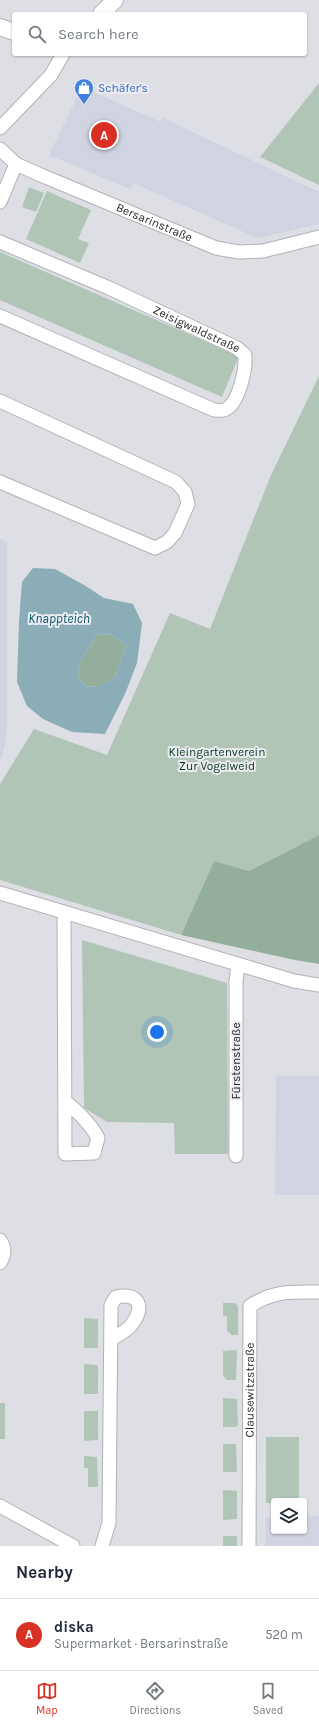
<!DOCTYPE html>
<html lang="en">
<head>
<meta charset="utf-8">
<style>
  :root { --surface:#fff; --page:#f6f6f7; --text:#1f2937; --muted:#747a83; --line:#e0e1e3; --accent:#d93025 }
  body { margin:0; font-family:Karla,sans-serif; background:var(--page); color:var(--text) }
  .controls { position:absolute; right:12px; bottom:12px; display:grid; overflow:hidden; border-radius:4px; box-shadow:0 1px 3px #0004 }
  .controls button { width:36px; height:36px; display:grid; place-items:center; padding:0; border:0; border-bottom:1px solid var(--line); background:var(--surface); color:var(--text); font:20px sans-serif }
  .you { position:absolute; left:157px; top:1032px; width:14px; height:14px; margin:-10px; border:3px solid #fff; border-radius:50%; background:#1a73e8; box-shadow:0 0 0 6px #1a73e833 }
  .badge { display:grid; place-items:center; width:26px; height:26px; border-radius:50%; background:var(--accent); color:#fff; font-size:13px; font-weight:700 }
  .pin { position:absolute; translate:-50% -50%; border:2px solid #fff; box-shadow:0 1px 4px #0006 }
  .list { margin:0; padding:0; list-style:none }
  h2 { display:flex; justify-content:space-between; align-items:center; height:52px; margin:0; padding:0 16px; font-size:17px }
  h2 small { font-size:13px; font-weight:400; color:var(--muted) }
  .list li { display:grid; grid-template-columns:26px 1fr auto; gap:12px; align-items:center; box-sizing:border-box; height:72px; padding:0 16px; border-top:1px solid var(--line) }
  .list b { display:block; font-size:15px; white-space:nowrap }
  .list p { margin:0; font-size:13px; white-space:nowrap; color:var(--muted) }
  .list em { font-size:13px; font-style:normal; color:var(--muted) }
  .icon { flex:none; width:22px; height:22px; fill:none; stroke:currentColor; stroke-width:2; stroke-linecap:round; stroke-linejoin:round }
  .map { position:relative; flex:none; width:319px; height:1546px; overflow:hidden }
  .search { position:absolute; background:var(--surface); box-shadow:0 1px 3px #0004; left:12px; right:12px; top:12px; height:44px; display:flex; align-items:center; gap:10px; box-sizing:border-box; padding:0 14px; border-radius:4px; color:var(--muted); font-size:15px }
  .sheet { height:124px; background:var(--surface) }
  nav { display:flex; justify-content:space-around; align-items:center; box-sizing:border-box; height:56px; border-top:1px solid var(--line); background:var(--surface); font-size:11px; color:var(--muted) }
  nav a { display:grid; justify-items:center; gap:2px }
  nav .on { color:var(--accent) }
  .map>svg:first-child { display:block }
  .built { fill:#d0d4e0 }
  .green { fill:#b1c5b6 }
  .forest { fill:#93ae9a }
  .water { fill:#8aadb8; fill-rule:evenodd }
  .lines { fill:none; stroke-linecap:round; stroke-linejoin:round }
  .minor-casing { stroke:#b0b2b7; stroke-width:15 }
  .tertiary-casing { stroke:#b0b2b7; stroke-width:18 }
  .minor { stroke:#fff; stroke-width:13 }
  .tertiary { stroke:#fff; stroke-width:16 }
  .labels { text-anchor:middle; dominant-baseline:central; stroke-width:4; stroke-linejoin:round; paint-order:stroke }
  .shop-label { font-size:12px; fill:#366cbe; stroke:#eaecf2; text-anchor:start }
  .street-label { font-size:12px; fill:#27282a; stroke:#eaecf2 }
  .park-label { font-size:12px; fill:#06381c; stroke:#eaecf2 }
  .water-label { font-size:13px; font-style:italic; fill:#075465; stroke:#eaecf2 }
</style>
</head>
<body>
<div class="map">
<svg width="319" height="1546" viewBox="0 0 319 1546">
  <rect width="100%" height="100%" fill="#dddfe4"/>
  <path class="built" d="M82 87 161 122 163 118 319 192V224L257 238 133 183 130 189 49 155Z
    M0 539 7 542V730L5 745 0 763Z
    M276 1076H319V1195H275Z
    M319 1516V1546H265L266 1517H274V1531H304V1517Z"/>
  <path class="green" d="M319 83V185L260 157Z
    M29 187 44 193 36 212 22 207Z
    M47 191 91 210 78 239 89 243 80 263 26 239Z
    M0 252 239 356 222 397 0 300Z
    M319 376V835L249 871 214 861 181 935 0 880V784L34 729 107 755 170 613 210 629 271 475Z
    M82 940 227 983 228 1154H175L174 1123 107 1122 84 1108Z
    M223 1303H235L238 1306V1335H232L227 1331V1316H223Z
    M84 1318 98 1319V1348H84Z
    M236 1350 237 1352 236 1380H227L223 1376V1351Z
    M84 1364 98 1365V1394H84Z
    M223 1398 237 1399 238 1425 236 1427H223Z
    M0 1403H5V1439H0Z
    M84 1411H98V1440L84 1441Z
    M266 1437H299V1501H274V1503H266Z
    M223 1444H236L237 1470 236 1472H223Z
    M84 1456 97 1457 98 1487H88V1468H84Z
    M223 1490 237 1491V1519L223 1520Z
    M223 1536H237V1546H223Z"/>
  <path class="forest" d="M97 634 112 635 126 645 115 677 98 687 86 686 78 678 79 664Z
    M319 835V964L295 960 181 935 214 861 249 871Z"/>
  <path class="water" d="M33 568 55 569 84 585 104 598 133 604 142 623 137 663 125 694 105 734 72 732 43 719 27 706 17 682 19 621 22 582ZM97 634 112 635 126 645 115 677 98 687 86 686 78 678 79 664Z"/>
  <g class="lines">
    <defs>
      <g id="minor">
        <path d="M0 128 51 75 63 54"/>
        <path id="s1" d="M0 149 16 164 43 176 216 248 239 252 263 251 319 237"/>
        <path d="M0 202 16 164"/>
        <path id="s2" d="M0 242 109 288 237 348 245 355C246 369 239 405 224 410 222 411 217 410 214 410L0 316"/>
        <path d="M0 401 176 482 185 492 188 504 175 533 167 542 155 548 0 482"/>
        <path d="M0 893 294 981 319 985"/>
        <path d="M64 912 65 1154 94 1153 98 1138C90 1123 78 1112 65 1101"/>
        <path d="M236 1156V981L238 965"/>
        <path d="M0 1240C5 1247 5 1255 0 1263"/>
        <path d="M0 1506 73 1546"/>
        <path d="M102 1546 109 1523 111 1305 116 1297C139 1292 145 1307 132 1324 128 1331 117 1335 111 1339"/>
        <path id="s3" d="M249 1546 250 1306C274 1290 292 1292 319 1292"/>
      </g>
      <path id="tertiary" d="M101 14 115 0
        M0 27 14 32"/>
    </defs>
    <use href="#minor" class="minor-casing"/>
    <use href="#tertiary" class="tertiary-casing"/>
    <use href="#minor" class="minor"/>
    <use href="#tertiary" class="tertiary"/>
  </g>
  <defs>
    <symbol id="shop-pin" viewBox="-11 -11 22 30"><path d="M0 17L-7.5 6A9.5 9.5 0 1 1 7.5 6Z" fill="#3f7fe0" stroke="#eaecf2"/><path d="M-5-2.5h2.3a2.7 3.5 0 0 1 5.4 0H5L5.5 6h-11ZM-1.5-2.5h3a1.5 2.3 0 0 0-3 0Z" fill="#fff"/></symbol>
  </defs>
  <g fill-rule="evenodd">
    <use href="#shop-pin" x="73" y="77" width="22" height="30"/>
  </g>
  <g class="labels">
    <g class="shop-label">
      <text x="98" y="88">Schäfer's</text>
    </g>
    <g class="street-label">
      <text stroke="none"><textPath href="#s1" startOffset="172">Bersarinstraße</textPath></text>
      <text stroke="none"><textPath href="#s2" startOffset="215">Zeisigwaldstraße</textPath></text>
      <text transform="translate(236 1061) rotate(-90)">Fürstenstraße</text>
      <text stroke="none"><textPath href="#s3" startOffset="156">Clausewitzstraße</textPath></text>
    </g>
    <g class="park-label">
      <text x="217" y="752">Kleingartenverein<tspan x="217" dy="14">Zur Vogelweid</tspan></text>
    </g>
    <g class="water-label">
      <text x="59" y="618">Knappteich</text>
    </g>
  </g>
</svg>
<div class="controls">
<button><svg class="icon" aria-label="layers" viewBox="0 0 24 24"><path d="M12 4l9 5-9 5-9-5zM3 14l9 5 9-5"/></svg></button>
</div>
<div class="you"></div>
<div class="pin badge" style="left:104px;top:135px">A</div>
<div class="search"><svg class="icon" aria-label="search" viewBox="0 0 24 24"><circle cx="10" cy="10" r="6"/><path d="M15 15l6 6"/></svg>Search here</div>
</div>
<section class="sheet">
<h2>Nearby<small></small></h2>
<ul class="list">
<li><span class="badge">A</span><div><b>diska</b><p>Supermarket · Bersarinstraße</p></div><em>520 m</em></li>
</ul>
</section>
<nav>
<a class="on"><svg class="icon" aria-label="map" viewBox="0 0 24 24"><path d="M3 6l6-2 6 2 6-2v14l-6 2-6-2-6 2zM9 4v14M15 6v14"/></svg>Map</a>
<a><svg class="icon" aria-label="directions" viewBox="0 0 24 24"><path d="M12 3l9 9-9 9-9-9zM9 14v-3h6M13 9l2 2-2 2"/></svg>Directions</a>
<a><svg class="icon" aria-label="saved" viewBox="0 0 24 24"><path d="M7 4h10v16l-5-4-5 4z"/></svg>Saved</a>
</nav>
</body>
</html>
